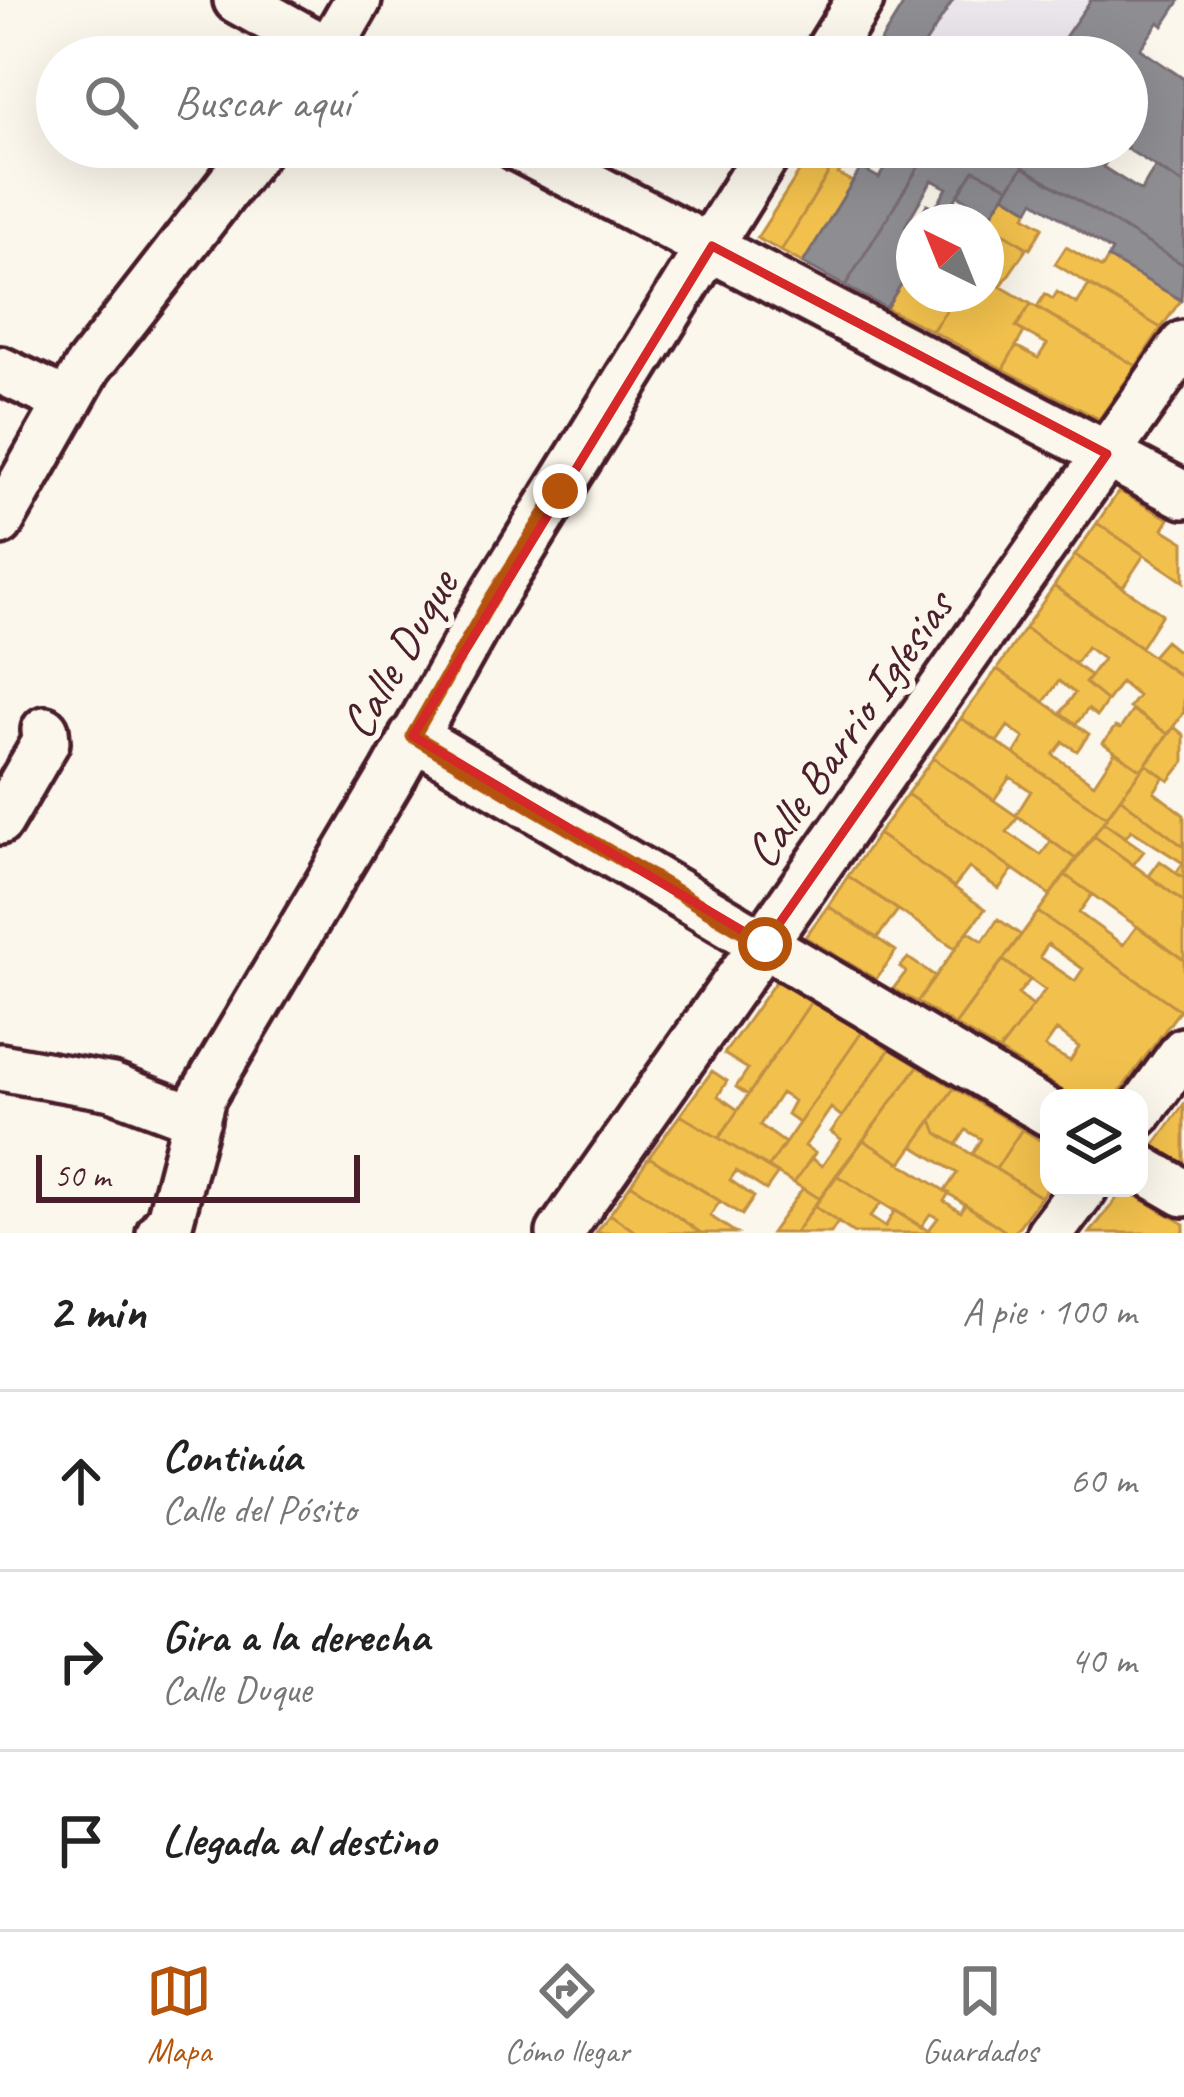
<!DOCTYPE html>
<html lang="es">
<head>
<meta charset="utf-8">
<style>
  :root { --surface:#fff; --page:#f2f2f2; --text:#222; --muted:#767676; --line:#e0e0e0; --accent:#b45309 }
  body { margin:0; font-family:Caveat,sans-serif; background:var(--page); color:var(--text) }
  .controls { position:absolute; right:36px; bottom:36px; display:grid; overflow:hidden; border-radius:24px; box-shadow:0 12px 48px #0002 }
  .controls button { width:108px; height:108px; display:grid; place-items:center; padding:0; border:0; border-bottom:3px solid var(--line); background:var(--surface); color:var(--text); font:60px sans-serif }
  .compass { position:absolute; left:896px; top:204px; width:108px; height:108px; border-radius:50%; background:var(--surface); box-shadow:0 12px 48px #0002; rotate:317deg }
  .scale { position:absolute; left:36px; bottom:30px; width:324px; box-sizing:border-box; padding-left:12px; border:6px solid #4a1f2b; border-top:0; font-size:33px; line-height:42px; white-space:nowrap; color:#4a1f2b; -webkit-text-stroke:9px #fbf7ec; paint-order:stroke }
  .stop { position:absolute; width:36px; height:36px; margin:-27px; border:9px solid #b45309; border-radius:50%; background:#fff }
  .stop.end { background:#b45309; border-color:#fff; box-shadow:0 3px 12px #0008 }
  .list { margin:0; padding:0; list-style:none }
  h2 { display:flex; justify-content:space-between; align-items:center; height:156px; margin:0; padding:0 48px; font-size:51px }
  h2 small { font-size:39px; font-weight:400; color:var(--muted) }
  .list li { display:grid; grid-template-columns:78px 1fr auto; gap:36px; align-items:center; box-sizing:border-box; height:180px; padding:0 48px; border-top:3px solid var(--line) }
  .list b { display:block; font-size:45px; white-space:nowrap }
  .list p { margin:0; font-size:39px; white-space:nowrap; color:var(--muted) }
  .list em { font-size:39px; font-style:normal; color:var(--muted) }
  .icon { flex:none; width:66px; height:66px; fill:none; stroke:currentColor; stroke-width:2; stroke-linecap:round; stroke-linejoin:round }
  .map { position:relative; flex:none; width:1184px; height:1233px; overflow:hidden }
  .search { position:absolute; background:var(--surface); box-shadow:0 12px 48px #0002; left:36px; right:36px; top:36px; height:132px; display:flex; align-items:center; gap:30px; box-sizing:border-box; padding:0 42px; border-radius:66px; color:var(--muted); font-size:45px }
  .sheet { height:696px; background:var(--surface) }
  nav { display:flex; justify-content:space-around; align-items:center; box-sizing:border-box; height:168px; border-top:3px solid var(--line); background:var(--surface); font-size:33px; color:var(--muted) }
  nav a { display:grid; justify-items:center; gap:6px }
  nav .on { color:var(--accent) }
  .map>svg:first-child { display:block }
  .built { fill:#ebe5ec }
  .homes { fill:#f2c14e; stroke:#c09044; stroke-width:3; fill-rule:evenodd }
  .industry { fill:#8d8d92; stroke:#796c73; stroke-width:3 }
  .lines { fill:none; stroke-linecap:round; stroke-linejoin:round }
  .minor-casing { stroke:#4a1f2b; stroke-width:54 }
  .minor { stroke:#fbf7ec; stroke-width:45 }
  .route { stroke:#b45309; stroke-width:15 }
  .marked { fill:none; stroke:#d62828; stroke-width:9; stroke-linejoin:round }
  .labels { text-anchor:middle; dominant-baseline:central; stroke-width:12; stroke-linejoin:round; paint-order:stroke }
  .street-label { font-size:48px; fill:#4a1f2b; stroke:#fbf7ec }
</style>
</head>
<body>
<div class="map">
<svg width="1184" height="1233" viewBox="0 0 1184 1233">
  <rect width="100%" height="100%" fill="#fbf7ec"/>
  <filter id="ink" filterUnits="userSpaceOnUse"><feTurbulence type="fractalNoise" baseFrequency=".00833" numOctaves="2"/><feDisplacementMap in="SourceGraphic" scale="24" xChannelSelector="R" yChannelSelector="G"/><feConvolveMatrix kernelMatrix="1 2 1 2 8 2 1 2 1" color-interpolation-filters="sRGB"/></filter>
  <g filter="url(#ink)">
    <path class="built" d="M906 0H1139L1099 57H871Z"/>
    <path class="homes" d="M813 150 835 162 781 251 757 238Z
      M835 162 844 166 838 174 853 182 803 263 781 251Z
      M1004 195 1029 210 1025 216 1043 227 1030 249 986 223Z
      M1001 231 1027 248 1001 286 986 278V253Z
      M1066 247 1102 268 1108 258 1181 300 1161 328 1055 264Z
      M914 264V294H958L932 331 886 308Z
      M986 278 1031 304 1016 327 1024 332 1003 369 932 331 958 294H986Z
      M1089 285 1161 328 1136 366 1037 307 1045 294 1053 299 1057 292 1077 304Z
      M1031 304 1136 366 1099 419 1003 369 1016 346 1038 358 1047 344 1016 327Z
      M1119 491 1169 519 1163 529 1184 542V582L1097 523Z
      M1097 523 1144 555 1123 587 1075 555Z
      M1075 555 1162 614 1141 647 1054 586Z
      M1054 586 1184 679V712L1168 734 1129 708 1138 696 1121 682 1107 701 1085 683 1103 659 1087 647 1075 664 1025 628Z
      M1025 628 1091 676 1085 683 1107 701 1097 716 1088 709 1076 724 1061 713 1075 693 1059 681 1044 702 997 669Z
      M1165 641 1184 656V666L1178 674 1152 656Z
      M997 669 1089 734 1077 751 1063 742 1053 755 1094 784 1115 752 1141 770 1107 817 1014 754 1024 738 1008 726 997 742 961 718Z
      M1133 710 1168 734 1141 770 1103 743 1115 727 1120 729Z
      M961 718 1107 817 1076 859 1016 815 1031 791 1010 777 994 800 933 758Z
      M1174 727 1184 735V762L1169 781 1146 764Z
      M933 758 1018 817 1007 832 1041 855 1051 841 1076 859 1050 895 907 794Z
      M1146 764 1164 777 1154 792 1184 815V847L1120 798Z
      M907 794 1013 869 999 889 969 868 954 887 878 834Z
      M1120 798 1184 847V878L1176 873 1183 863 1131 830 1126 837 1103 822Z
      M1103 822 1144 851 1133 865 1094 836Z
      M878 834 985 909 955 948 848 876Z
      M1094 836 1184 902V960L1065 875Z
      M1160 861 1184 878V902L1149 876Z
      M1065 875 1092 894 1079 913 1123 945 1137 926 1184 960V1004L1180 1010 1038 912Z
      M848 876 898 910 877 938 828 906Z
      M828 906 896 951 876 979 805 937Z
      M1038 912 1180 1010 1115 1098H1075L999 1051 1045 990 1003 960ZM1048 944 1083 969 1075 981 1040 957ZM1057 1030 1079 1047 1070 1061 1045 1047Z
      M998 919 1021 935 955 1025 917 1002 968 931 983 941Z
      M908 958 935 976 917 1002 893 989 906 972 900 967Z
      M1003 960 1030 980 1018 994 1033 1006 999 1051 955 1025Z
      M776 981 811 1002 748 1095 736 1087 748 1069 724 1054Z
      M811 1002 862 1032 799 1123 787 1114 794 1101 781 1093 760 1125 785 1143 768 1168 719 1138Z
      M862 1032 890 1049 842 1117 831 1108 805 1146 815 1153 794 1183 768 1168Z
      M890 1049 918 1066 820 1199 794 1183 811 1158 822 1166 841 1139 831 1132Z
      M918 1066 954 1088 901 1163 863 1140Z
      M712 1071 727 1081 718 1096 738 1110 719 1138 680 1115Z
      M954 1088 1022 1129 996 1169 972 1154 981 1139 966 1130 956 1145 937 1133 932 1120Z
      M1184 1104V1163L1154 1146Z
      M680 1115 778 1173 766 1190 736 1171 730 1180 754 1197 742 1215 649 1157Z
      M932 1120 937 1133 1041 1197 1014 1233H1008L945 1191 957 1173 913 1146Z
      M1022 1129 1049 1146V1186L1041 1197 996 1169Z
      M863 1140 945 1191 949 1193 944 1201 961 1212 965 1204 1008 1233H932L928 1231 938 1218 930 1214 921 1227 836 1175Z
      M649 1157 720 1201 710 1216 736 1233H701L631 1184Z
      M836 1175 881 1203 870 1217 885 1227 895 1210 932 1233H854L814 1206Z
      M631 1184 701 1233H637L610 1214Z
      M803 1188 820 1199 795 1233H771Z
      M1124 1189 1184 1224V1233H1090Z
      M814 1206 838 1222 831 1233H795Z
      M610 1214 637 1233H596Z"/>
    <path class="industry" d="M906 0H953L920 52 930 57H871Z
      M1091 0H1180L1163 26 1159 22 1140 49 1184 79V184L1124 147H1127V57H1051Z
      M878 147H931L845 286 803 263 861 168 879 178 892 154Z
      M931 147H1037L1009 187 974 170 941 222H917L927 204 935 208 947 188 932 180 905 226 912 231 914 227V264L886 308 845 286Z
      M1037 147H1116L1103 167 1141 191 1155 167 1184 184V265L1023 167Z
      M1023 167 1184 265 1181 300 1108 258 1112 251 1034 201 1029 210 1004 195Z
      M974 170 1009 187 991 215 958 195Z"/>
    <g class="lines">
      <defs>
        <path id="minor" d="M237 0 340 57
          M325 57 358 0
          M825 57 860 0
          M517 147 1184 495
          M0 370 68 402
          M0 522 88 367 259 147
          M413 736 1049 1113
          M0 821 46 742 45 730
          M0 1067 112 1087 197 1119
          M1139 1113 1184 1051
          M1139 1167 1184 1193
          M160 1233 170 1220 202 1097 394 773 490 601 771 147
          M560 1233 1184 344
          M1050 1233 1084 1188"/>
      </defs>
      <use href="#minor" class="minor-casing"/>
      <use href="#minor" class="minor"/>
    </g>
  </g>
  <g class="lines" filter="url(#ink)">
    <path class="route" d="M560 491 490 601 413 736 765 944"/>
  </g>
  <path class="marked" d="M712 246 1107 454 765 944 413 736Z"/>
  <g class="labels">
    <g class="street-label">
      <text transform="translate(399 654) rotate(-60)">Calle Duque</text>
      <text transform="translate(849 729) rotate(-55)">Calle Barrio Iglesias</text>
    </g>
  </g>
</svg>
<div class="controls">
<button><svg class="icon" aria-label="layers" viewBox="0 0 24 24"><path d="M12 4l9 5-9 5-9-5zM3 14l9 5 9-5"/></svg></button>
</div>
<svg class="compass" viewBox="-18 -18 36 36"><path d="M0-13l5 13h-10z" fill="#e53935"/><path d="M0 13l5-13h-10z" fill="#767676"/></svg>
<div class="scale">50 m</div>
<div class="stop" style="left:765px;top:944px"></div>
<div class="stop end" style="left:560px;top:491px"></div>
<div class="search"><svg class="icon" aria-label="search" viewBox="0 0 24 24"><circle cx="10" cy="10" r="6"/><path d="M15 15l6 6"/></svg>Buscar aquí</div>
</div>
<section class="sheet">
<h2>2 min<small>A pie · 100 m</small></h2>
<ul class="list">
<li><svg class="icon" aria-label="ahead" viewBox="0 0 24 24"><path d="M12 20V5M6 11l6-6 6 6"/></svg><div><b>Continúa</b><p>Calle del Pósito</p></div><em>60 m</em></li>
<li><svg class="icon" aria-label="right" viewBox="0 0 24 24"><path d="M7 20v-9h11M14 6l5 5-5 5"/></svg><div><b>Gira a la derecha</b><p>Calle Duque</p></div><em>40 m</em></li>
<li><svg class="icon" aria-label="arrive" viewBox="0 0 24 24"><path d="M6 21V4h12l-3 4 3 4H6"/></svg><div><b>Llegada al destino</b></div></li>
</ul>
</section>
<nav>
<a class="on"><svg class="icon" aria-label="map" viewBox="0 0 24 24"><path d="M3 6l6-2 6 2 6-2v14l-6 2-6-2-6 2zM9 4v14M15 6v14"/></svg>Mapa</a>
<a><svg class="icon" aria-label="directions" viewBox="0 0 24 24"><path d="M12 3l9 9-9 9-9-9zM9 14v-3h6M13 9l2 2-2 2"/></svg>Cómo llegar</a>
<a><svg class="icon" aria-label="saved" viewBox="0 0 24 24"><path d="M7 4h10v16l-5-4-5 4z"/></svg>Guardados</a>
</nav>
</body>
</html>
